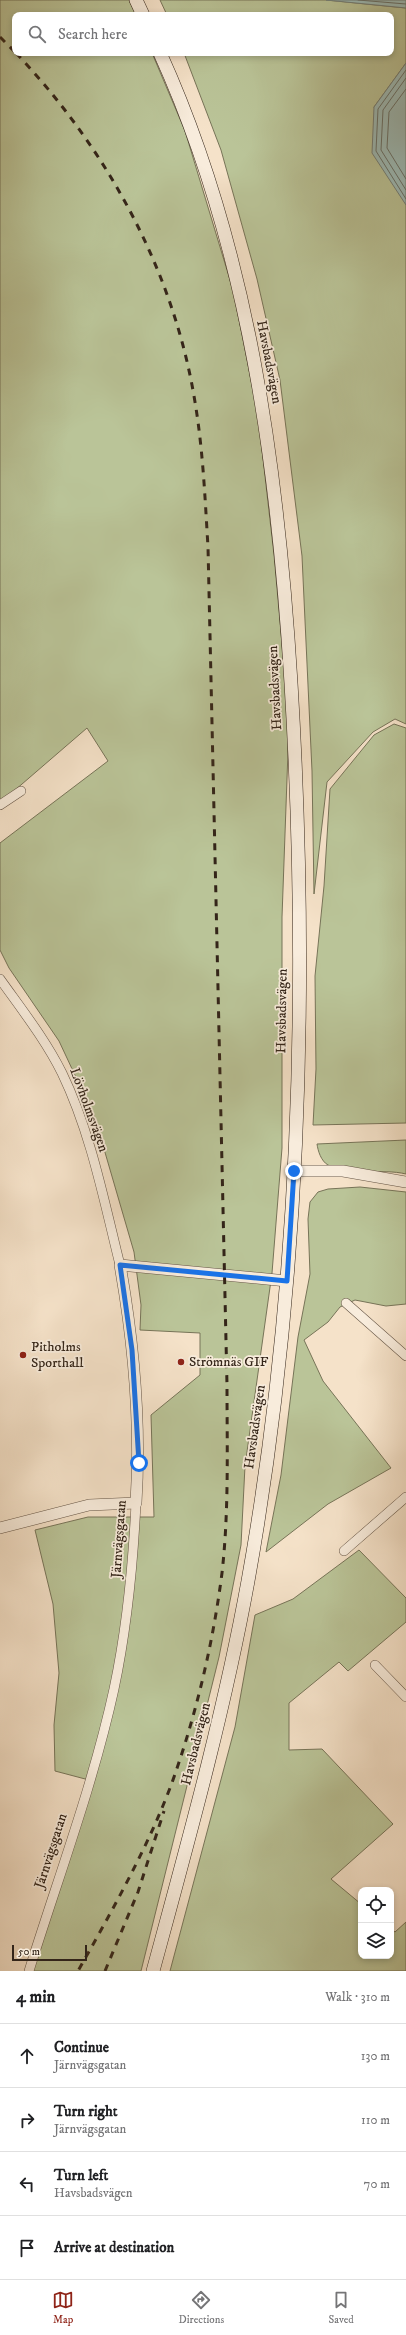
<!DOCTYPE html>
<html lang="en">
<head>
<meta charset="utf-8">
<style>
  :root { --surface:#fff; --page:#f6f6f6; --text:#202124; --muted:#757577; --line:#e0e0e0; --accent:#8f2418 }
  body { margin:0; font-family:"IM FELL DW Pica",serif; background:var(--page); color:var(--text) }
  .controls { position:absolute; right:12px; bottom:12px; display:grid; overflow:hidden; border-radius:8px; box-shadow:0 2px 6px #0003 }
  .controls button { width:36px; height:36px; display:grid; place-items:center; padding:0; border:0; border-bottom:1px solid var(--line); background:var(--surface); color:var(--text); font:20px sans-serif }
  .scale { position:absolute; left:12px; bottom:10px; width:75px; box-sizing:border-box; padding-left:4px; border:2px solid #342519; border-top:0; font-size:11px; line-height:14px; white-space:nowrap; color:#342519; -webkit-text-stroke:3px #f8ecdc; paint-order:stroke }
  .stop { position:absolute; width:12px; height:12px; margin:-9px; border:3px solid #1a73e8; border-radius:50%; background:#fff }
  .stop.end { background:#1a73e8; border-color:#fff; box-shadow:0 1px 4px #0008 }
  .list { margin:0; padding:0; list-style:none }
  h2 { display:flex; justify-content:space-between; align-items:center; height:52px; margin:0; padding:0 16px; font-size:17px }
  h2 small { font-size:13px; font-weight:400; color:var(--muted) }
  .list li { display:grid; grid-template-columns:26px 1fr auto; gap:12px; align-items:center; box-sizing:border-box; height:64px; padding:0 16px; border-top:1px solid var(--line) }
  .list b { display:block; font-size:15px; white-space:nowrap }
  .list p { margin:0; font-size:13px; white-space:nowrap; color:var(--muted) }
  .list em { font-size:13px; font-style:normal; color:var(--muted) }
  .icon { flex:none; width:22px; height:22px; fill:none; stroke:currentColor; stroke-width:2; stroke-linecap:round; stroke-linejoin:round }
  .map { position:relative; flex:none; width:406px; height:1971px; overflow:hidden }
  .search { position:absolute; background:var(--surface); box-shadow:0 2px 6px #0003; left:12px; right:12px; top:12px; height:44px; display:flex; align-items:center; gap:10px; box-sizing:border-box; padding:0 14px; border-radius:8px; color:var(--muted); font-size:15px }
  .sheet { height:308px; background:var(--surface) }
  nav { display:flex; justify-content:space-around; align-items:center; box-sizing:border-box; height:56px; border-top:1px solid var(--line); background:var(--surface); font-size:11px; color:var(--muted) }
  nav a { display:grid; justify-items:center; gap:2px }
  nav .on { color:var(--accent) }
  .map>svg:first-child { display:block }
  .green { fill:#bac498; stroke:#777458 }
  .water { fill:#9dbdba; stroke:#73807a }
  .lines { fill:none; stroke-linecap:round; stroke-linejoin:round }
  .shore { stroke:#68716a; stroke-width:1 }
  .minor-casing { stroke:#645445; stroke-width:10 }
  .tertiary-casing { stroke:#645445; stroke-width:12 }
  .secondary-casing { stroke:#342519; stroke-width:14 }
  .minor { stroke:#f8ecdc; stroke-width:9 }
  .tertiary { stroke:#f8ecdc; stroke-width:11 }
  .secondary { stroke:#f8ecdc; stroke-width:13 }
  .rail { stroke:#342519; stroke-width:3; stroke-dasharray:7 7; stroke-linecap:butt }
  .route { stroke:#1a73e8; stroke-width:5 }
  .poi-dot { fill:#8f2418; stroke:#f8ecdc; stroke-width:1.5 }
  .labels { text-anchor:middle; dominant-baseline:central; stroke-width:3.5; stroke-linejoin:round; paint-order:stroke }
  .street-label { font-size:14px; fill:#342519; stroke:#f8ecdc }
  .poi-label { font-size:14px; fill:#342519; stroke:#f8ecdc; text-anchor:start }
</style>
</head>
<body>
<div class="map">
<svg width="406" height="1971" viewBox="0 0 406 1971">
  <rect width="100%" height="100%" fill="#f5e2c9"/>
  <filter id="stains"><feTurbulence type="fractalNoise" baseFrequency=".005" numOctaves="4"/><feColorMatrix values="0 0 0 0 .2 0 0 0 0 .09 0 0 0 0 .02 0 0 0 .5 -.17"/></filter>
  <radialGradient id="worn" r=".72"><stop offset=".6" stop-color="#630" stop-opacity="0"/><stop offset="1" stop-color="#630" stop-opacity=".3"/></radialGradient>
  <path class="green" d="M0 0H129L136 15H15V53H152L185 131 233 290 258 415 274 555 289 723 282 917V1148L272 1273 245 1466 241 1545 219 1657 141 1971H28L89 1780 55 1771 54 1725 59 1673 53 1604 35 1530 88 1517H154L151 1415 200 1375V1333L140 1330 141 1305 134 1252 95 1118 59 1041 9 968 0 950V843L108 761 87 728 0 803Z
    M160 0H326L406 8V63L374 107 406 205V724L395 719 373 732 327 782 314 894 312 771 302 556 280 380 257 279 221 150 184 53H391V15H167Z
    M394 724 406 728V1123L313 1125 316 1069 315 976 324 886 330 789 374 735Z
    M406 1140V1174C382 1168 351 1177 328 1165 321 1161 318 1151 317 1144Z
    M360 1187 406 1192V1304L386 1306 355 1300 340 1307 328 1322 304 1340 323 1381 391 1468 328 1504 266 1552 281 1475 298 1337 310 1274 308 1219 310 1202 318 1192 328 1189Z
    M359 1550 406 1598V1622L348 1671 339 1662 289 1703V1750L322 1749 393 1824 331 1879 361 1904V1956H391V1929L395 1932 406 1922V1971H170L235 1727 255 1615 293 1599Z"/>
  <path class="water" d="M326 0H406V8Z
    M406 63V205L372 153 374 107Z"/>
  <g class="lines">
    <path class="shore" d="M358 0 406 4
      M406 70 378 109 376 151 406 199
      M406 78 383 110 381 150 406 190
      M406 89 389 112 387 148 406 179"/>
    <defs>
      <path id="minor" d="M0 805 21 791
        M0 979C22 1010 45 1039 62 1073 91 1133 104 1201 120 1265
        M346 1303 406 1356
        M344 1551 406 1497
        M375 1665 406 1697
        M29 1971C58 1878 93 1785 114 1689 127 1628 133 1565 136 1503"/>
      <path id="tertiary" d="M294 1171H343L406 1182
        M0 1528 89 1505 136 1503C141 1423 134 1344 120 1265L287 1281"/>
      <path id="secondary" d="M136 0 143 15
        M153 1971C188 1842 224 1713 248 1581 301 1285 309 982 291 683 278 469 249 249 160 53"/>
    </defs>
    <use href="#minor" class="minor-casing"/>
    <use href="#tertiary" class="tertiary-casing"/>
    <use href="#secondary" class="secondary-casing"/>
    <use href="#minor" class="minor"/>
    <use href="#tertiary" class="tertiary"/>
    <use href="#secondary" class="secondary"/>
    <path class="rail" d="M0 37 15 52
      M16 53C107 149 174 271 195 402 203 450 205 498 208 547L227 1385C227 1448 229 1511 222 1573 213 1643 197 1711 174 1777 151 1842 112 1911 78 1971
      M105 1971 138 1892 164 1811"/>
  </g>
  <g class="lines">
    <path class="route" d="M139 1463 132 1350 120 1265 287 1281 294 1171"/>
  </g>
  <g class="poi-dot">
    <circle cx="23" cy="1355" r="4"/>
    <circle cx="181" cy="1362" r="4"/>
  </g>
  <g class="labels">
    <g class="street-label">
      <text transform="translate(269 362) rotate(79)">Havsbadsvägen</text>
      <text transform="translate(275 688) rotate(-93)">Havsbadsvägen</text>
      <text transform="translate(282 1011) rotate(-89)">Havsbadsvägen</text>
      <text transform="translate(89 1110) rotate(70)">Lövholmsvägen</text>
      <text transform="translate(255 1427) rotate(-82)">Havsbadsvägen</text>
      <text transform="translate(119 1539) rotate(-86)">Järnvägsgatan</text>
      <text transform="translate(196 1744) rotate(-76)">Havsbadsvägen</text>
      <text transform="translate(51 1851) rotate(-72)">Järnvägsgatan</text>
    </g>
    <g class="poi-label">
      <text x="31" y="1347">Pitholms<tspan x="31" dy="16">Sporthall</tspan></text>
      <text x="189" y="1362">Strömnäs GIF</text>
    </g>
  </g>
  <rect width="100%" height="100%" filter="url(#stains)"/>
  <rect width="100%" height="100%" fill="url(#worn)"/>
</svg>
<div class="controls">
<button><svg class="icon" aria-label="locate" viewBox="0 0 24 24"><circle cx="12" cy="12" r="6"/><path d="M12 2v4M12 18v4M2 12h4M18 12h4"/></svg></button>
<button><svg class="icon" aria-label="layers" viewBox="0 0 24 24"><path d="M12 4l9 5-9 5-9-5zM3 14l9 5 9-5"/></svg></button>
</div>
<div class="scale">50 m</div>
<div class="stop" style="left:139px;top:1463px"></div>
<div class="stop end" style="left:294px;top:1171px"></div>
<div class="search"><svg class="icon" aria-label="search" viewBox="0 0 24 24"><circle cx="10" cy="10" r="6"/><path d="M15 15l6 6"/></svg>Search here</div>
</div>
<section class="sheet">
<h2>4 min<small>Walk · 310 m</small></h2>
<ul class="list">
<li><svg class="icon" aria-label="ahead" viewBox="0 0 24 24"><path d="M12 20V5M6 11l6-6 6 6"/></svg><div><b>Continue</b><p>Järnvägsgatan</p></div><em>130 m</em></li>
<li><svg class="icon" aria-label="right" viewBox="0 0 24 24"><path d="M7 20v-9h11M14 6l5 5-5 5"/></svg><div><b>Turn right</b><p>Järnvägsgatan</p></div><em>110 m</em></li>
<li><svg class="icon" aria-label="left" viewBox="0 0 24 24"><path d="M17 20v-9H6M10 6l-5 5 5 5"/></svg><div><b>Turn left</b><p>Havsbadsvägen</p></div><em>70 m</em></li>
<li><svg class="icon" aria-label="arrive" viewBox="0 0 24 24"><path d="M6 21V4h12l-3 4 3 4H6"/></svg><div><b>Arrive at destination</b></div></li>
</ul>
</section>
<nav>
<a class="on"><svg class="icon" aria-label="map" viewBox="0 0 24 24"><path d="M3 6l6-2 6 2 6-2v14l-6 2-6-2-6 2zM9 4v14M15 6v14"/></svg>Map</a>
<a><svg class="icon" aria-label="directions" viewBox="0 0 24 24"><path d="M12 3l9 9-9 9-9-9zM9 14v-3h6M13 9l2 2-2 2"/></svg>Directions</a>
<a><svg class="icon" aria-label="saved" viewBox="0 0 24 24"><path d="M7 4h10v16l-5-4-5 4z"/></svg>Saved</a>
</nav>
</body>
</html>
